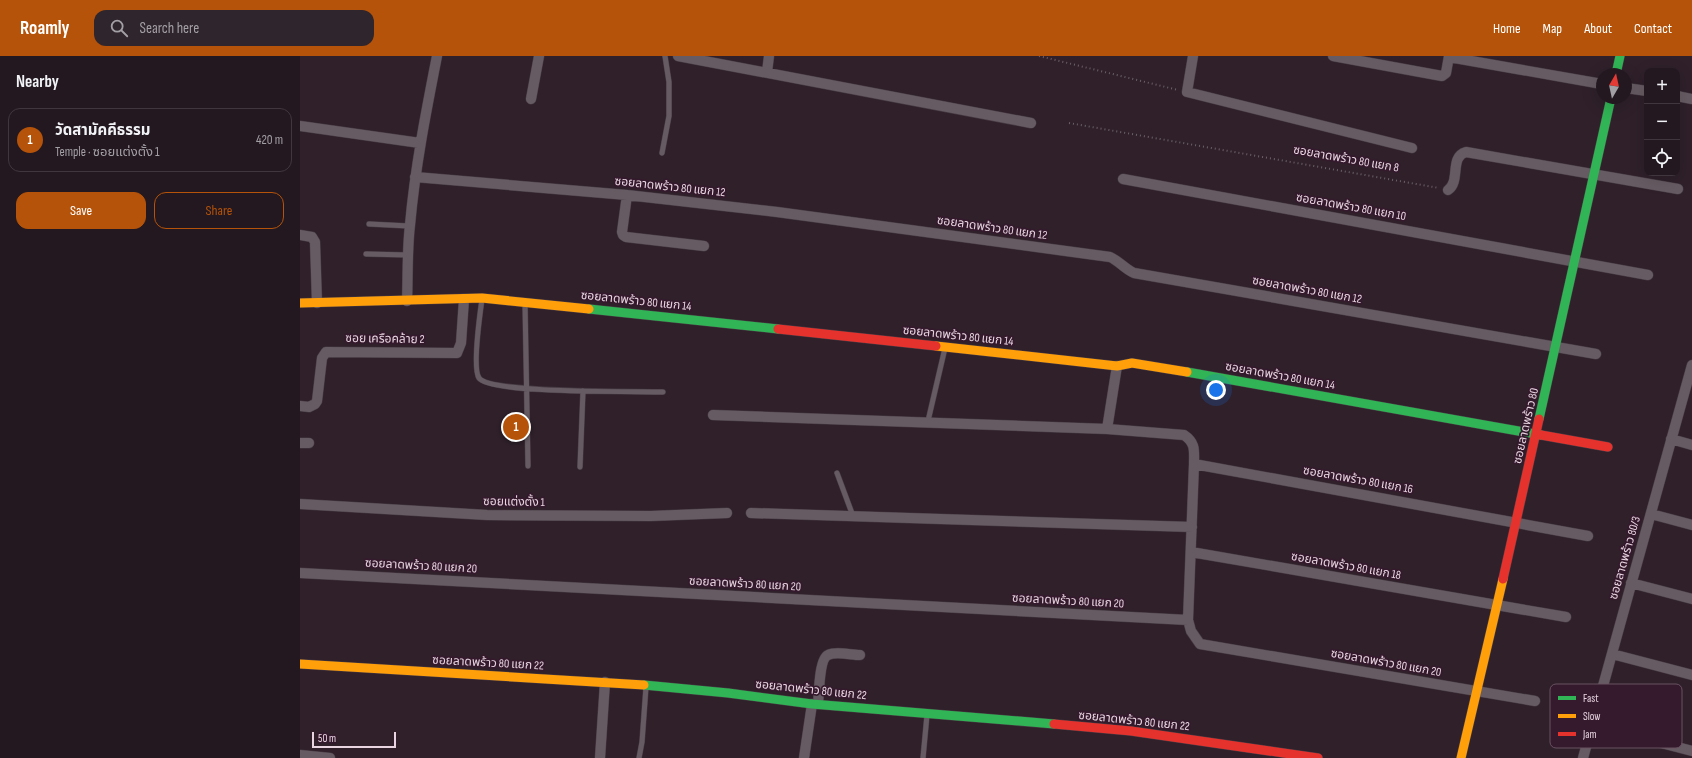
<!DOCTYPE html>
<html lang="en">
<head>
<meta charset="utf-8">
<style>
  :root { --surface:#231820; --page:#2f252d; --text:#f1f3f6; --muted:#a3a0a5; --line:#40373e; --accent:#b45309 }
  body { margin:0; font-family:"Sofia Sans Condensed","Noto Sans Thai",sans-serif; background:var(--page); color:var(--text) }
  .controls { position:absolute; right:12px; top:12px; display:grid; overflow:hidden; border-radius:8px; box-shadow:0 4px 16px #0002 }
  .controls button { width:36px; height:36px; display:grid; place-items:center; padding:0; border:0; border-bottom:1px solid var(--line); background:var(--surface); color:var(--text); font:20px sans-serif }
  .compass { position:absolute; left:1296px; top:12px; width:36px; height:36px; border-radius:50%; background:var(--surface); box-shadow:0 4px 16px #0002; rotate:9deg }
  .scale { position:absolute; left:12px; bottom:10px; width:84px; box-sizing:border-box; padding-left:4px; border:2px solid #e8d5e1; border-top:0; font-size:11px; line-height:14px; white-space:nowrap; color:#e8d5e1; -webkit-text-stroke:3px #351a2d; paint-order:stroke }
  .you { position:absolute; left:916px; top:334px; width:14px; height:14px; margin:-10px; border:3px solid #fff; border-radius:50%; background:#1a73e8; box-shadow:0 0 0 6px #1a73e833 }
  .badge { display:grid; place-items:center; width:26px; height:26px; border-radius:50%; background:var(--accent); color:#fff; font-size:13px; font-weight:700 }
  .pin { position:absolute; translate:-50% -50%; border:2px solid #fff; box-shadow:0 1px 4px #0006 }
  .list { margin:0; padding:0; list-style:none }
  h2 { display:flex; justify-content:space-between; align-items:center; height:52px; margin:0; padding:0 16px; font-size:17px }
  h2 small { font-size:13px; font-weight:400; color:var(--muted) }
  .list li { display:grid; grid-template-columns:26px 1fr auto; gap:12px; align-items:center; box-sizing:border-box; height:64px; margin:0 8px 8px; padding:0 8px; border:1px solid var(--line); border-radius:12px }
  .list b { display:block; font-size:15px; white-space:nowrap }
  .list p { margin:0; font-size:13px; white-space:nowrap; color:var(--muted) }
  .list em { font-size:13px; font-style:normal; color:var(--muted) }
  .actions { display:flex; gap:8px; padding:12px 16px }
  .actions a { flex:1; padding:9px 0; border:1px solid var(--accent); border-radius:12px; text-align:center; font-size:14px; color:var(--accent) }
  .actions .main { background:var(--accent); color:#fff }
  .icon { flex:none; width:22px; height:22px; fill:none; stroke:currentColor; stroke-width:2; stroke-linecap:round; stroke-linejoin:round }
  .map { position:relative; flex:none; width:1392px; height:702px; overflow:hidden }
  header { display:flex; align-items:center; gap:24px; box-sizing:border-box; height:56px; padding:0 20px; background:var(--accent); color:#fff }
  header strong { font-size:19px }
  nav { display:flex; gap:22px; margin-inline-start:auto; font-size:14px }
  .search { width:280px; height:36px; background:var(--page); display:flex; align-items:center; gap:10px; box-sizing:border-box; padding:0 14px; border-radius:12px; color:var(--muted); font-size:15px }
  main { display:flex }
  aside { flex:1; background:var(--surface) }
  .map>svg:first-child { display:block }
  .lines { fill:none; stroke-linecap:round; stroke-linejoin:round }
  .lane-casing { stroke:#483b44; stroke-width:6 }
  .street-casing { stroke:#483b44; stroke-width:11 }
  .fast-casing { stroke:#483b44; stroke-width:10 }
  .slow-casing { stroke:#483b44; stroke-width:10 }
  .jam-casing { stroke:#483b44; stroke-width:10 }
  .path { stroke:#6b6067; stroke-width:2; stroke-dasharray:1 3; stroke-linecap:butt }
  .lane { stroke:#665b62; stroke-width:5 }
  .street { stroke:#665b62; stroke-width:10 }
  .fast { stroke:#30b455; stroke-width:9 }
  .slow { stroke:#ff9f0a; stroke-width:9 }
  .jam { stroke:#e5322d; stroke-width:9 }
  .labels { text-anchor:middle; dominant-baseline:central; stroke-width:3.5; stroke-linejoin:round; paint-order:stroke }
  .street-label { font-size:12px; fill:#e8d5e1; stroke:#351a2d }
  .key { fill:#351a2d; stroke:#6b5263; stroke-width:1 }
  .key-label { font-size:11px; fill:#e8d5e1 }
</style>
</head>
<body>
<header>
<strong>Roamly</strong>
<div class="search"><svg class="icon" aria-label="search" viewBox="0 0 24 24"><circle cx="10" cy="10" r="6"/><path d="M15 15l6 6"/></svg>Search here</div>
<nav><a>Home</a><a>Map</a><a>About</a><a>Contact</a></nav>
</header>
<main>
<aside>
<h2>Nearby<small></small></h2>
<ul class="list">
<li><span class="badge">1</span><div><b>วัดสามัคคีธรรม</b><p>Temple · ซอยแต่งตั้ง 1</p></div><em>420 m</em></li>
</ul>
<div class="actions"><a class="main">Save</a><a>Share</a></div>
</aside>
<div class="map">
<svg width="1392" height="702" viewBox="0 0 1392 702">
  <rect width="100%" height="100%" fill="#2f202a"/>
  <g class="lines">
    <defs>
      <path id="lane" d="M362 97 369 60V26L365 0
        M69 168 109 170
        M66 198 109 199
        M182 243C180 258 172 312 179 322 190 338 337 335 363 336
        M225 247 228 410
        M628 365 645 292
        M280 411 283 335
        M537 417 553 460
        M339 702 342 686 346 631
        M623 702 627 659"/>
      <path id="street" d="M378 0 731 67
        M893 0 887 36 1112 92
        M1033 0 1142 20 1146 17 1149 0
        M1149 1 1302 28
        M467 16 469 0
        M1326 32 1347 35
        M1377 40 1392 43
        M231 43 239 0
        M0 70 120 87
        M115 121 327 139 477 156 810 201C819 205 825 213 834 217L1296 298
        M823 123 1348 219
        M1148 134C1161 125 1149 101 1166 96L1378 133
        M327 139 322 176 323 179 326 181 404 190
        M0 179 12 181 15 186 17 247
        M107 245C108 220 107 194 110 169 115 112 126 56 137 0
        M0 350 9 351 15 348 17 345 22 302 26 296 157 297 161 287 164 243
        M413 359 807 373 884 379C896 387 894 395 894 408L888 564 891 575 900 588 1235 645
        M807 373 817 310
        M1371 383 1392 389
        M0 387H9
        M894 408 1288 480
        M0 448 187 459 351 460 427 457
        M451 457 892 471
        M1351 458 1392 469
        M891 496 1266 561
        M0 517 888 564
        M1331 527 1392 543
        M1312 598 1392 619
        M518 648C519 639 519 603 528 599 536 595 551 599 560 599
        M1292 669 1392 695
        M0 699 30 702
        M300 702 305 626
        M504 702 512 648
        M1283 702 1392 309"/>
      <path id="fast" d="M1316 18 1320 0
        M289 253 478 273
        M887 316 1241 379
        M1239 363 1311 42
        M344 629 428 637 512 648 754 668"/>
      <path id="slow" d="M0 247 182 242 289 253
        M636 290 817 310 832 307 887 316
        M0 608 344 629
        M1161 702 1203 523"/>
      <path id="jam" d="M478 273 636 290
        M1241 379 1308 391
        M1203 523 1239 363
        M754 668 831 675 1018 702"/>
    </defs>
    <use href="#lane" class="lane-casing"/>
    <use href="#street" class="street-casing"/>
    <use href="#fast" class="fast-casing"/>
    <use href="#slow" class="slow-casing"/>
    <use href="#jam" class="jam-casing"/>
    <path class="path" d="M739 0 878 34
      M769 67 1139 132"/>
    <use href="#lane" class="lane"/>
    <use href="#street" class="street"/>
    <use href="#fast" class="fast"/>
    <use href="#slow" class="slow"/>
    <use href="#jam" class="jam"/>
  </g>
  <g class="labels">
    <g class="street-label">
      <text transform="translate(1046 103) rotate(10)">ซอยลาดพร้าว 80 แยก 8</text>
      <text transform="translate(370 131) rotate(6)">ซอยลาดพร้าว 80 แยก 12</text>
      <text transform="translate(1051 151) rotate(10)">ซอยลาดพร้าว 80 แยก 10</text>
      <text transform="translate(692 172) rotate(8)">ซอยลาดพร้าว 80 แยก 12</text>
      <text transform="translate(1007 234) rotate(10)">ซอยลาดพร้าว 80 แยก 12</text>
      <text transform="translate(336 245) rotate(6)">ซอยลาดพร้าว 80 แยก 14</text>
      <text transform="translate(658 280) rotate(6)">ซอยลาดพร้าว 80 แยก 14</text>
      <text transform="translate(85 283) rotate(1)">ซอย เครือคล้าย 2</text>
      <text transform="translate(980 320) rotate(10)">ซอยลาดพร้าว 80 แยก 14</text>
      <text transform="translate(1226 370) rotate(-77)">ซอยลาดพร้าว 80</text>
      <text transform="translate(1058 424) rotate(10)">ซอยลาดพร้าว 80 แยก 16</text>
      <text transform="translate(214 446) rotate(1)">ซอยแต่งตั้ง 1</text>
      <text transform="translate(1325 502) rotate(-74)">ซอยลาดพร้าว 80/3</text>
      <text transform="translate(121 510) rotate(3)">ซอยลาดพร้าว 80 แยก 20</text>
      <text transform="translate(1046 510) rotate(10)">ซอยลาดพร้าว 80 แยก 18</text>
      <text transform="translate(445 528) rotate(3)">ซอยลาดพร้าว 80 แยก 20</text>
      <text transform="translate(768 545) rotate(3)">ซอยลาดพร้าว 80 แยก 20</text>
      <text transform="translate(188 607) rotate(3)">ซอยลาดพร้าว 80 แยก 22</text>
      <text transform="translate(1086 607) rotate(10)">ซอยลาดพร้าว 80 แยก 20</text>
      <text transform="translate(511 634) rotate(6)">ซอยลาดพร้าว 80 แยก 22</text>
      <text transform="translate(834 665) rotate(6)">ซอยลาดพร้าว 80 แยก 22</text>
    </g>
  </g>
  <rect x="1250" y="628" width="132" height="64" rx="6" class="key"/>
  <rect x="1258" y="640" width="18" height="4" fill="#30b455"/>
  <rect x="1258" y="658" width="18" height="4" fill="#ff9f0a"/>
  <rect x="1258" y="676" width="18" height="4" fill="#e5322d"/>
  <g class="key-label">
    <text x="1283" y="646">Fast</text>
    <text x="1283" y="664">Slow</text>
    <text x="1283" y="682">Jam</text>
  </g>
</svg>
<div class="controls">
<button>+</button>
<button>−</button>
<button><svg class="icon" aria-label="locate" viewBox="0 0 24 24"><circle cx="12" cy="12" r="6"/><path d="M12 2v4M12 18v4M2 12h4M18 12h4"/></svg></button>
</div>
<svg class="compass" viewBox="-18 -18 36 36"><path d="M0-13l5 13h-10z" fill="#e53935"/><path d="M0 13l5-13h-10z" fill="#a3a0a5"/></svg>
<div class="scale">50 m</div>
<div class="you"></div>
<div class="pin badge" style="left:216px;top:371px">1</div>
</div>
</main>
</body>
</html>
